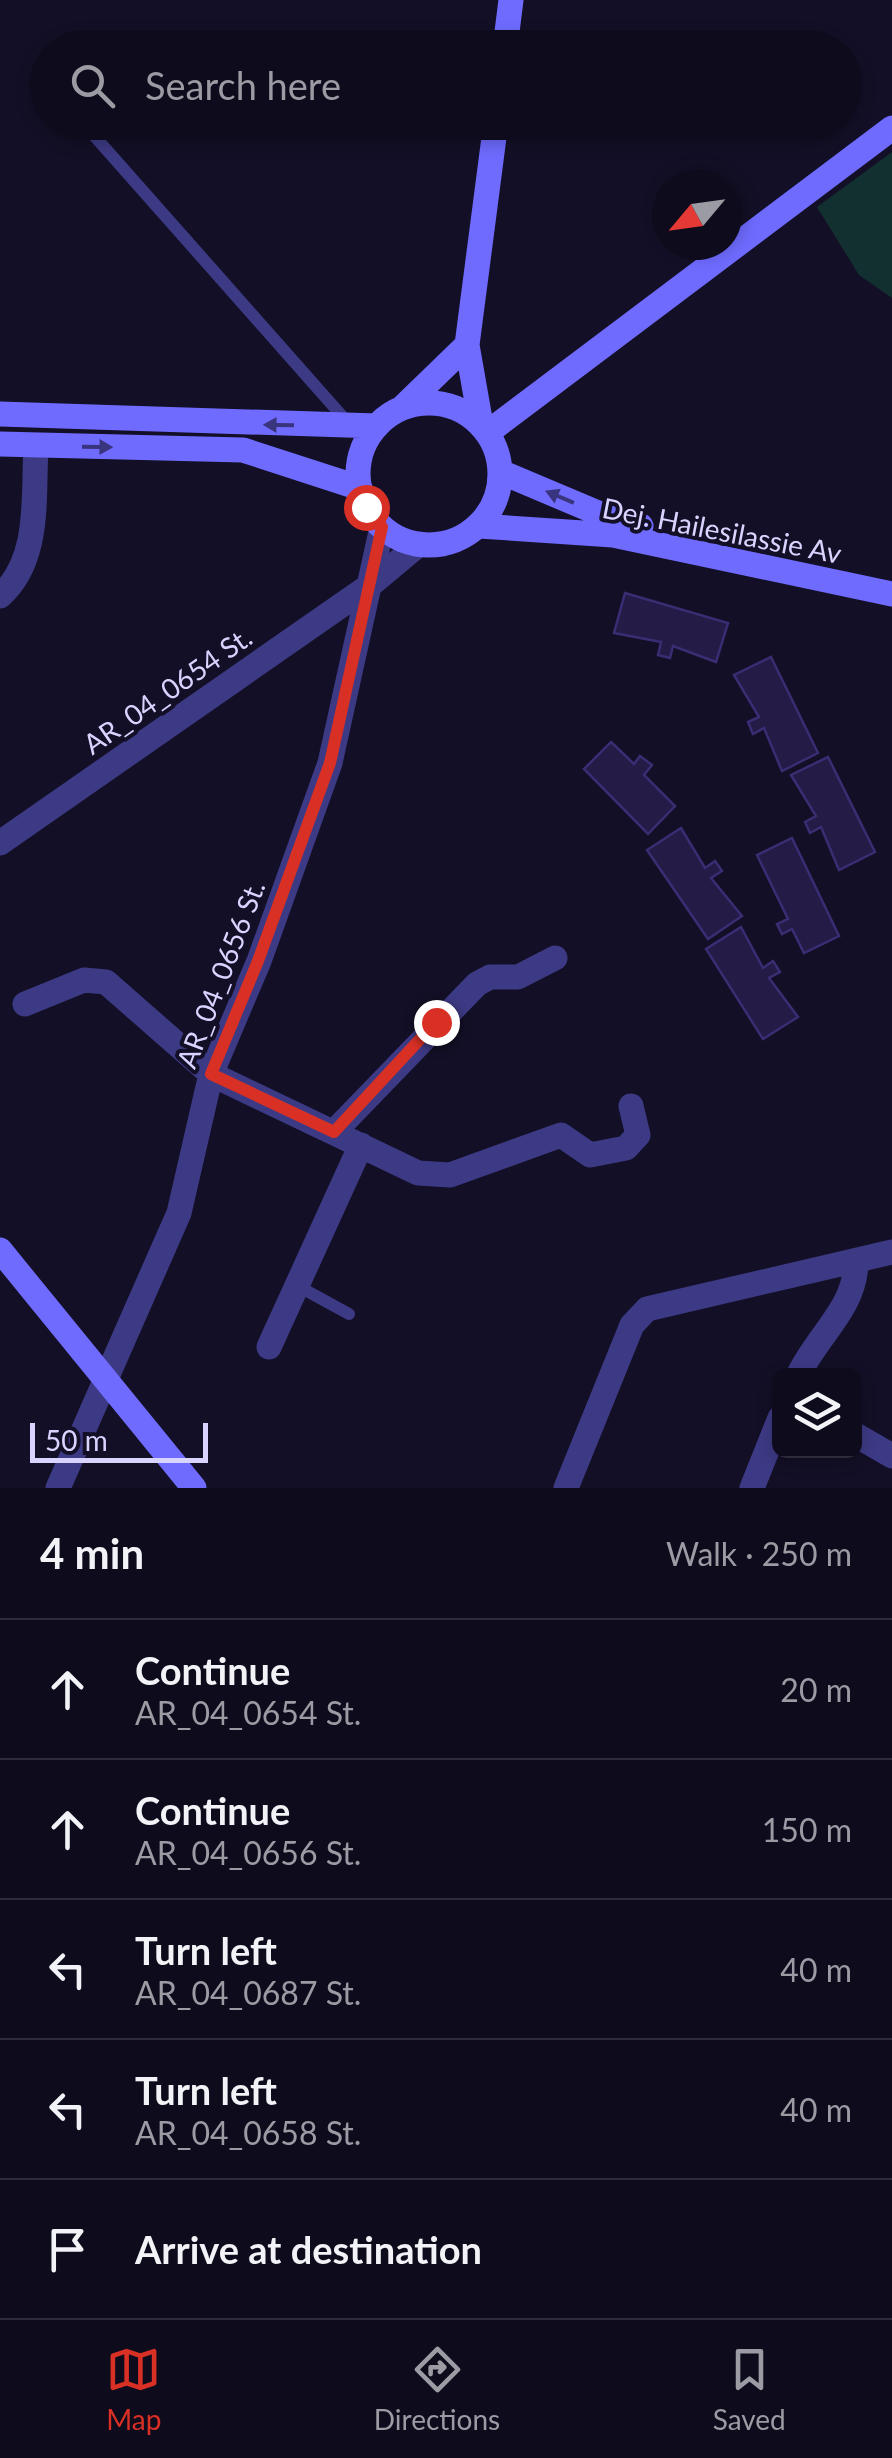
<!DOCTYPE html>
<html lang="en">
<head>
<meta charset="utf-8">
<style>
  :root { --surface:#0e0b1c; --page:#1c1929; --text:#f1f3f6; --muted:#9b9ba3; --line:#2e2b3b; --accent:#d93025 }
  body { margin:0; font-family:Lato,sans-serif; background:var(--page); color:var(--text) }
  .controls { position:absolute; right:30px; bottom:30px; display:grid; overflow:hidden; border-radius:15px; box-shadow:0 5px 15px #0003 }
  .controls button { width:90px; height:90px; display:grid; place-items:center; padding:0; border:0; border-bottom:2px solid var(--line); background:var(--surface); color:var(--text); font:50px sans-serif }
  .compass { position:absolute; left:652px; top:170px; width:90px; height:90px; border-radius:50%; background:var(--surface); box-shadow:0 5px 15px #0003; rotate:241deg }
  .scale { position:absolute; left:30px; bottom:25px; width:178px; box-sizing:border-box; padding-left:10px; border:5px solid #d9d4ff; border-top:0; font-size:28px; line-height:35px; white-space:nowrap; color:#d9d4ff; -webkit-text-stroke:8px #130f26; paint-order:stroke }
  .stop { position:absolute; width:30px; height:30px; margin:-22px; border:8px solid #d93025; border-radius:50%; background:#fff }
  .stop.end { background:#d93025; border-color:#fff; box-shadow:0 2px 10px #0008 }
  .list { margin:0; padding:0; list-style:none }
  h2 { display:flex; justify-content:space-between; align-items:center; height:130px; margin:0; padding:0 40px; font-size:42px }
  h2 small { font-size:32px; font-weight:400; color:var(--muted) }
  .list li { display:grid; grid-template-columns:65px 1fr auto; gap:30px; align-items:center; box-sizing:border-box; height:140px; padding:0 40px; border-top:2px solid var(--line) }
  .list b { display:block; font-size:38px; white-space:nowrap }
  .list p { margin:0; font-size:32px; white-space:nowrap; color:var(--muted) }
  .list em { font-size:32px; font-style:normal; color:var(--muted) }
  .icon { flex:none; width:55px; height:55px; fill:none; stroke:currentColor; stroke-width:2; stroke-linecap:round; stroke-linejoin:round }
  .map { position:relative; flex:none; width:892px; height:1488px; overflow:hidden }
  .search { position:absolute; background:var(--surface); box-shadow:0 5px 15px #0003; left:30px; right:30px; top:30px; height:110px; display:flex; align-items:center; gap:25px; box-sizing:border-box; padding:0 35px; border-radius:55px; color:var(--muted); font-size:38px }
  .sheet { height:830px; background:var(--surface) }
  nav { display:flex; justify-content:space-around; align-items:center; box-sizing:border-box; height:140px; border-top:2px solid var(--line); background:var(--surface); font-size:28px; color:var(--muted) }
  nav a { display:grid; justify-items:center; gap:5px }
  nav .on { color:var(--accent) }
  .map>svg:first-child { display:block }
  .green { fill:#12302f }
  .building { fill:#241b47; stroke:#3b2d73; stroke-width:2.5 }
  .lines { fill:none; stroke-linecap:round; stroke-linejoin:round }
  .lane { stroke:#3d3a85; stroke-width:12 }
  .street { stroke:#3d3a85; stroke-width:25 }
  .secondary { stroke:#6f6bff; stroke-width:25 }
  .oneway { fill:#38347d }
  .route { stroke:#d93025; stroke-width:12 }
  .labels { text-anchor:middle; dominant-baseline:central; stroke-width:8; stroke-linejoin:round; paint-order:stroke }
  .street-label { font-size:28px; fill:#d9d4ff; stroke:#130f26 }
</style>
</head>
<body>
<div class="map">
<svg width="892" height="1488" viewBox="0 0 892 1488">
  <rect width="100%" height="100%" fill="#130f26"/>
  <path class="green" d="M892 152V298L859 275 817 207Z"/>
  <path class="building" d="M625 593 728 623 716 662 673 646 670 658 658 655 661 642 614 633Z
    M771 657 818 753 782 771 764 728 753 734 748 722 759 717 734 675Z
    M611 742 634 764 640 756 652 765 644 775 675 806 648 834 584 769Z
    M828 757 875 852 839 870 821 827 810 833 805 822 816 816 791 775Z
    M681 828 705 868 715 861 722 871 711 878 742 916 708 939 647 850Z
    M792 838 839 936 804 953 792 929 782 934 777 924 788 919 757 855Z
    M741 927 763 968 773 961 780 972 769 978 798 1017 763 1039 706 949Z"/>
  <g class="lines">
    <path class="lane" d="M82 122 350 425
      M296 1285 349 1314"/>
    <path class="street" d="M0 596C41 560 33 497 36 446
      M0 843 369 586 418 545
      M25 1004 84 980 106 982 211 1074 418 1173 450 1175 561 1135 590 1155 626 1148 638 1135 631 1106
      M334 1132 477 984 490 977H518L555 958
      M269 1347 361 1145
      M798 1376C817 1335 854 1310 856 1264
      M854 1434 892 1456
      M58 1488 179 1213 211 1074 259 961 330 763 382 527
      M566 1488 632 1325 647 1309 892 1252
      M752 1488 780 1418"/>
    <path class="secondary" d="M505 48 511 0
      M358 474a71 71 0 1 1 142 0a71 71 0 1 1-142 0Z
      M402 408 467 345
      M0 414 377 426
      M481 425 467 345 496 122
      M487 433 892 128
      M0 444 243 450 360 488
      M501 472 617 521 641 526
      M479 526 613 535 892 594
      M0 1250 194 1488"/>
  </g>
  <defs><path id="oneway-solid" d="M-6-.8H1V-3.2L6.5 0L1 3.2V.8H-6Z" transform="scale(2.5)"/></defs>
  <g class="oneway">
    <use href="#oneway-solid" transform="translate(279 425) rotate(-179)"/>
    <use href="#oneway-solid" transform="translate(97 447) rotate(1)"/>
    <use href="#oneway-solid" transform="translate(560 497) rotate(-157)"/>
  </g>
  <g class="lines">
    <path class="route" d="M366 507 382 527 330 763 258 961 211 1074 334 1132 436 1022"/>
  </g>
  <g class="labels">
    <g class="street-label">
      <text transform="translate(722 530) rotate(11)">Dej. Hailesilassie Av</text>
      <text transform="translate(167 690) rotate(-35)">AR_04_0654 St.</text>
      <text transform="translate(220 974) rotate(-69)">AR_04_0656 St.</text>
    </g>
  </g>
</svg>
<div class="controls">
<button><svg class="icon" aria-label="layers" viewBox="0 0 24 24"><path d="M12 4l9 5-9 5-9-5zM3 14l9 5 9-5"/></svg></button>
</div>
<svg class="compass" viewBox="-18 -18 36 36"><path d="M0-13l5 13h-10z" fill="#e53935"/><path d="M0 13l5-13h-10z" fill="#9b9ba3"/></svg>
<div class="scale">50 m</div>
<div class="stop" style="left:366px;top:507px"></div>
<div class="stop end" style="left:436px;top:1022px"></div>
<div class="search"><svg class="icon" aria-label="search" viewBox="0 0 24 24"><circle cx="10" cy="10" r="6"/><path d="M15 15l6 6"/></svg>Search here</div>
</div>
<section class="sheet">
<h2>4 min<small>Walk · 250 m</small></h2>
<ul class="list">
<li><svg class="icon" aria-label="ahead" viewBox="0 0 24 24"><path d="M12 20V5M6 11l6-6 6 6"/></svg><div><b>Continue</b><p>AR_04_0654 St.</p></div><em>20 m</em></li>
<li><svg class="icon" aria-label="ahead" viewBox="0 0 24 24"><path d="M12 20V5M6 11l6-6 6 6"/></svg><div><b>Continue</b><p>AR_04_0656 St.</p></div><em>150 m</em></li>
<li><svg class="icon" aria-label="left" viewBox="0 0 24 24"><path d="M17 20v-9H6M10 6l-5 5 5 5"/></svg><div><b>Turn left</b><p>AR_04_0687 St.</p></div><em>40 m</em></li>
<li><svg class="icon" aria-label="left" viewBox="0 0 24 24"><path d="M17 20v-9H6M10 6l-5 5 5 5"/></svg><div><b>Turn left</b><p>AR_04_0658 St.</p></div><em>40 m</em></li>
<li><svg class="icon" aria-label="arrive" viewBox="0 0 24 24"><path d="M6 21V4h12l-3 4 3 4H6"/></svg><div><b>Arrive at destination</b></div></li>
</ul>
</section>
<nav>
<a class="on"><svg class="icon" aria-label="map" viewBox="0 0 24 24"><path d="M3 6l6-2 6 2 6-2v14l-6 2-6-2-6 2zM9 4v14M15 6v14"/></svg>Map</a>
<a><svg class="icon" aria-label="directions" viewBox="0 0 24 24"><path d="M12 3l9 9-9 9-9-9zM9 14v-3h6M13 9l2 2-2 2"/></svg>Directions</a>
<a><svg class="icon" aria-label="saved" viewBox="0 0 24 24"><path d="M7 4h10v16l-5-4-5 4z"/></svg>Saved</a>
</nav>
</body>
</html>
